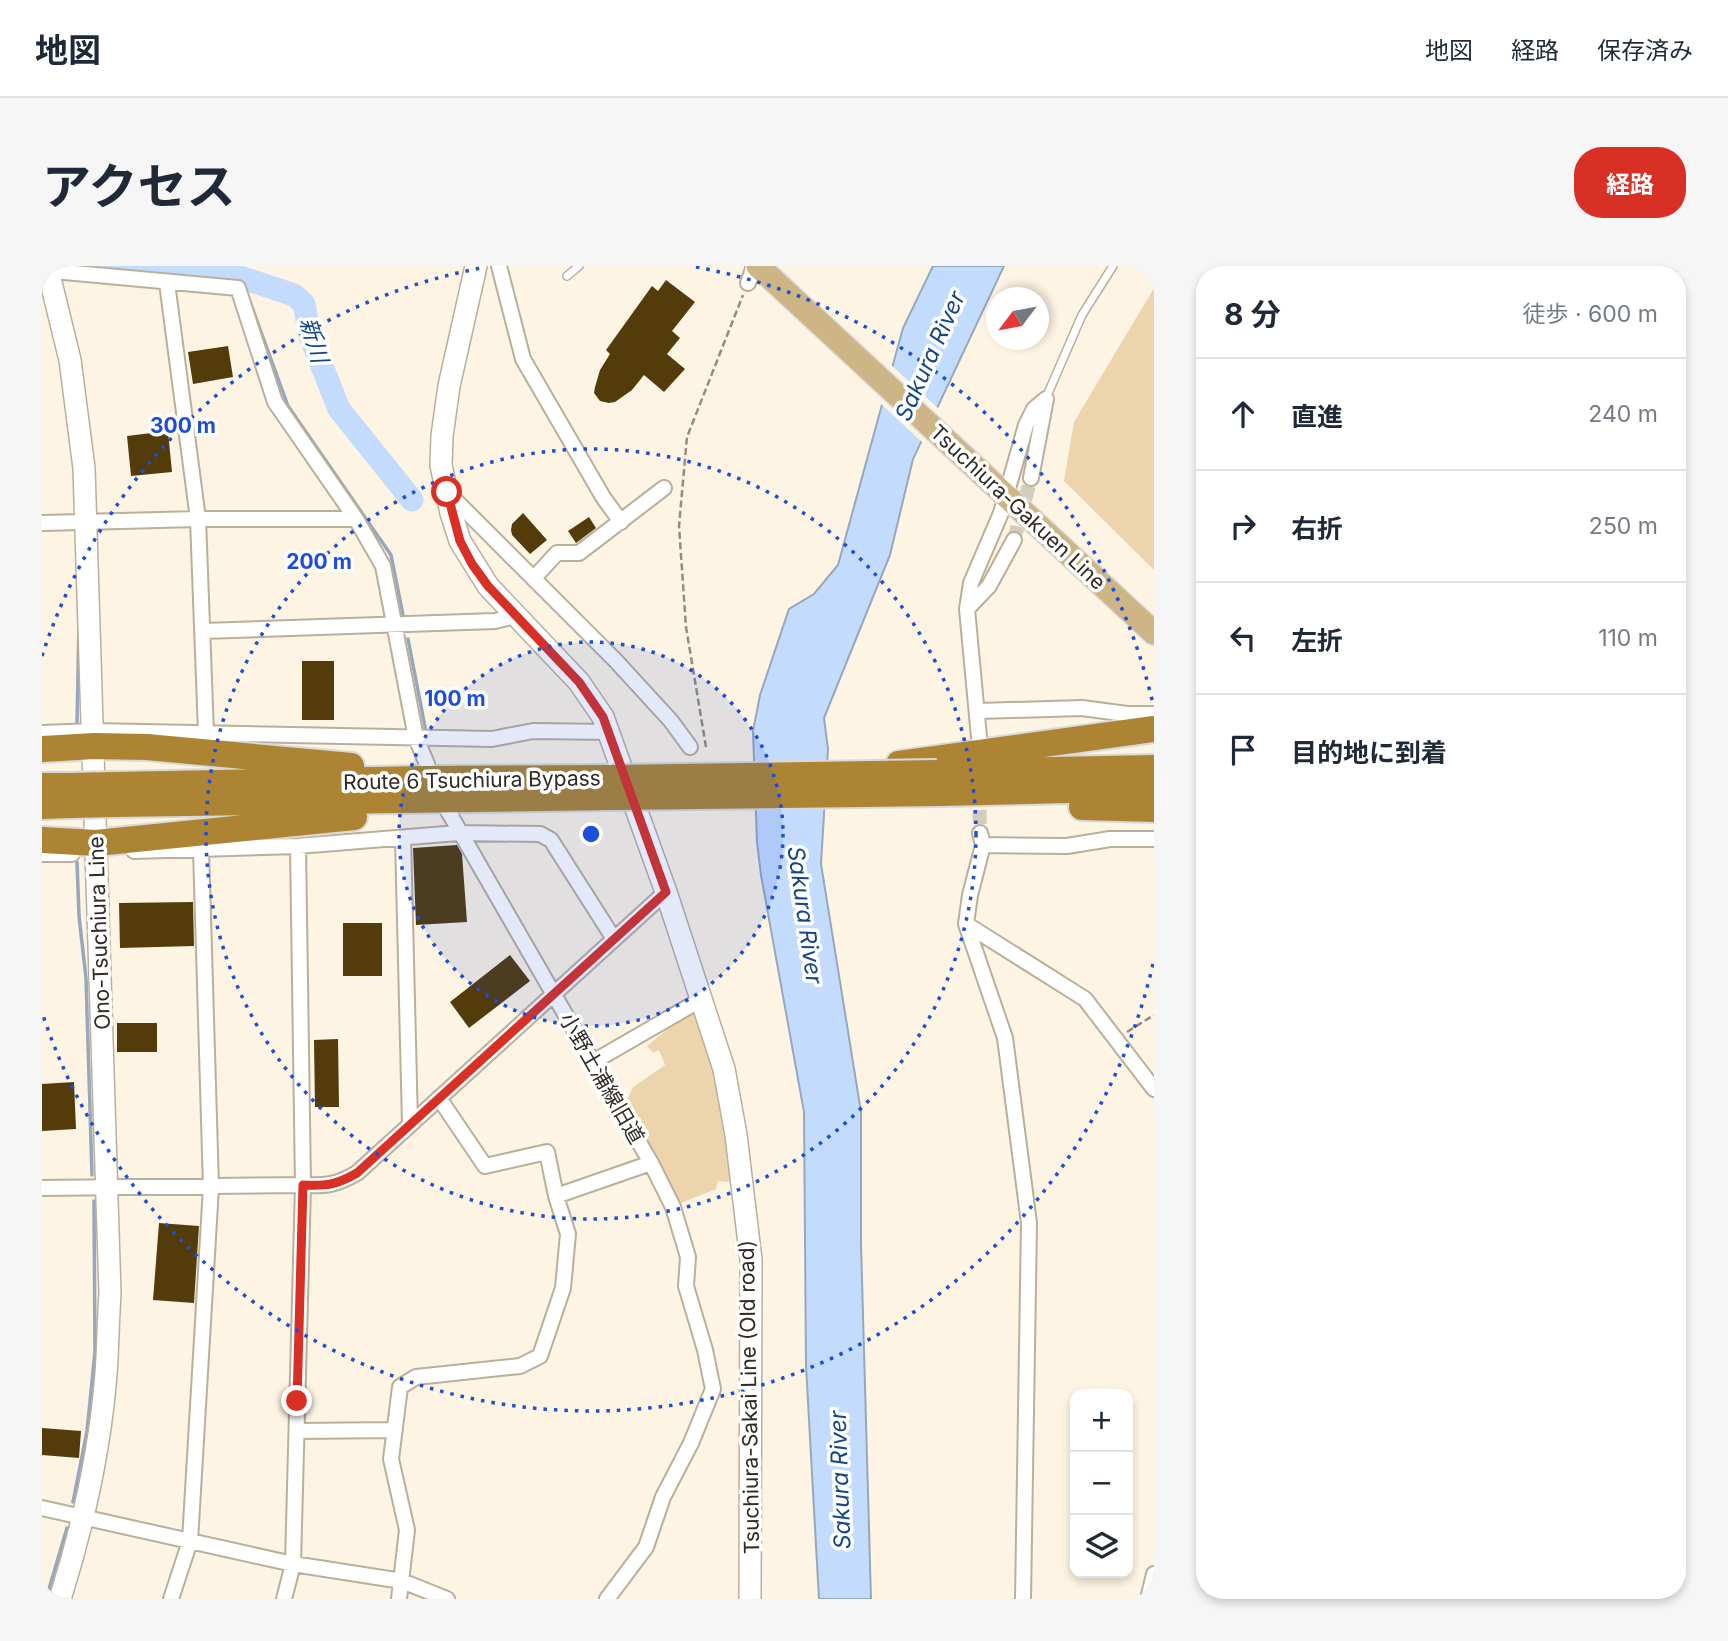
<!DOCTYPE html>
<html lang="ja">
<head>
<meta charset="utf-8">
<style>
  :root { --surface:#fff; --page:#f6f6f7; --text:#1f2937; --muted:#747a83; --line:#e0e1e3; --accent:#d93025 }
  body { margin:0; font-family:Inter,"Noto Sans JP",sans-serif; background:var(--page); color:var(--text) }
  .controls { position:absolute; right:21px; bottom:21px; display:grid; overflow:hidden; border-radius:14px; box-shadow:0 4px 10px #0003 }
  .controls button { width:63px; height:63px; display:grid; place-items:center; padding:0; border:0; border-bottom:2px solid var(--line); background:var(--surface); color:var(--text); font:35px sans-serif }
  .compass { position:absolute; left:944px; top:21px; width:63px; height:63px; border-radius:50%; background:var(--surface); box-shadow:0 4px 10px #0003; rotate:238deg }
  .stop { position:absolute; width:21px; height:21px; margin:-16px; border:5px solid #d93025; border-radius:50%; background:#fff }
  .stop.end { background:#d93025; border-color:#fff; box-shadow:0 2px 7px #0008 }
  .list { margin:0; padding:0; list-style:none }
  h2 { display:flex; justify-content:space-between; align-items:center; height:91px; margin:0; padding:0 28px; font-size:30px }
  h2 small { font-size:23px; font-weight:400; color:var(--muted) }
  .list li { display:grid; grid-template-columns:46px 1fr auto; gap:21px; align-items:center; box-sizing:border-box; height:112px; padding:0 28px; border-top:2px solid var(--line) }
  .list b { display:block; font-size:26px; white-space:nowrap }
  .list em { font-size:23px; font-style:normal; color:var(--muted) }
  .icon { flex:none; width:38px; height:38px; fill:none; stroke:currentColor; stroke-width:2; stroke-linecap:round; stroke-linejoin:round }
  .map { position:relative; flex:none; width:1112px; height:1333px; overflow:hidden; border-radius:28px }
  header { display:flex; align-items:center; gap:42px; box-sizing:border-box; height:98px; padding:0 35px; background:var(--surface); border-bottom:2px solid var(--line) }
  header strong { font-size:33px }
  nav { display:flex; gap:38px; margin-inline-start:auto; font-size:24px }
  .intro { display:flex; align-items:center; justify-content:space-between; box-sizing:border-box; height:168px; padding:0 42px }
  h1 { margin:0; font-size:49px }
  .button { padding:18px 32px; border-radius:28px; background:var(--accent); color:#fff; font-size:24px; font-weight:700 }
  main { display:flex; gap:42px; padding:0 42px }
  aside { flex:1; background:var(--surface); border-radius:28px; box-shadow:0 4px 10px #0003 }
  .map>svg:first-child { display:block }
  .green { fill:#ecd5ac }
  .water { fill:#c3dcfd; stroke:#97a7bc; stroke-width:2 }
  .pier { fill:#fdf4e3 }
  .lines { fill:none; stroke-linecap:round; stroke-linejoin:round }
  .stream { stroke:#97a7bc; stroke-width:3.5 }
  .river { stroke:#c3dcfd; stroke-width:23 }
  .building { fill:#533c0a }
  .street-tunnel { stroke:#d4ccbd; stroke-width:14; stroke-dasharray:14 7; stroke-linecap:butt }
  .lane-casing { stroke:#baaf9c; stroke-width:10 }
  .street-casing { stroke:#baaf9c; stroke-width:18 }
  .secondary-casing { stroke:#baaf9c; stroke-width:24 }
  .primary-casing { stroke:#dad9d7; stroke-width:26 }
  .highway-casing { stroke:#dad9d7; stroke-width:30 }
  .path { stroke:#938c80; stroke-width:2.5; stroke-dasharray:7 3.5; stroke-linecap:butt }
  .lane { stroke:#fff; stroke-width:7 }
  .street { stroke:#fff; stroke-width:14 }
  .secondary { stroke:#fff; stroke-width:21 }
  .primary { stroke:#cdb585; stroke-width:23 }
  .highway { stroke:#ac8433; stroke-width:26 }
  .highway-bridge-casing { stroke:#dad9d7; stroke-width:30; stroke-linecap:butt }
  .highway-bridge { stroke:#ac8433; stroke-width:26 }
  .route { stroke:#d93025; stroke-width:9 }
  .ring { fill:none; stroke:#1d4ed8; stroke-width:3.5; stroke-dasharray:3.5 7 }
  .labels { text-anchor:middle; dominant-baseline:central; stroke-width:7; stroke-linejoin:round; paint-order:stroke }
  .street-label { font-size:21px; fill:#2f2b23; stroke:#fff }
  .water-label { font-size:23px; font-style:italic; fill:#124685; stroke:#fff }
  .centre { fill:#1d4ed8; stroke:#fff; stroke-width:3.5 }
  .ring-label { font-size:21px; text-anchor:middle; font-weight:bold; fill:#1d4ed8; stroke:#fff; stroke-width:7; stroke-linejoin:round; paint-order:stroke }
</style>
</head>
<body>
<header>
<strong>地図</strong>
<nav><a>地図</a><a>経路</a><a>保存済み</a></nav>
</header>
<div class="intro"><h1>アクセス</h1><a class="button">経路</a></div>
<main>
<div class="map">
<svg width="1112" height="1333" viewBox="0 0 1112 1333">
  <rect width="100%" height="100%" fill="#fdf4e3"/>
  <path class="green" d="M1112 22V304L1022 215 1032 156Z
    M658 737 678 803 693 912 685 916 676 915 674 923 634 939 585 834 591 821 623 799 617 784 611 787 605 780Z"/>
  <path class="water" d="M891 0H962L871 193 848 289 782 452 786 483 779 598 819 846V978L829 1333H777L764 1100 762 846 719 609 715 576 711 465 718 429 747 343 772 328 796 299 861 62Z"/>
  <path class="pier" d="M847 97 898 144 882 178 837 136Z"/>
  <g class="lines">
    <path class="stream" d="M208 36 246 140 349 289 362 354
      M366 373 384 466
      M35 457 37 358
      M35 596 37 650 44 712 50 909
      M31 1236 45 1165 53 1086 52 935
      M4 1333 25 1262"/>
    <path class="river" d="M73 0 198 11 252 29 262 38 268 70 297 143 370 234"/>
  </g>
  <path class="building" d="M624 14 653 36 630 65 638 72 625 88 643 103 622 126 602 109 590 124 573 136 567 137 558 135 552 127 553 121 558 104 568 88 564 84 610 20 616 25Z
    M186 80 191 111 151 118 146 86Z
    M126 165 130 206 89 210 85 170Z
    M481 247 505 274 488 288 470 269 469 264 470 258Z
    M547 251 554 262 534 277 526 265Z
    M260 395H292V454H260Z
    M415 579 420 588 425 656 374 659 371 582Z
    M151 636 152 680 78 682 77 637Z
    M301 657H340V710H301Z
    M468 689 488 715 427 762 408 736Z
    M75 757H115V786H75Z
    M296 773 297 841H273L272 774Z
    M32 816 34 863 0 865V818Z
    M117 957 157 960 152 1037 111 1034Z
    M0 1162 39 1165 37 1192 0 1189Z"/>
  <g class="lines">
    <path class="street-tunnel" d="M972 274 989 212
      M937 523 938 567"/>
    <defs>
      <path id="lane" d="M525 10 537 0
        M1004 132 1040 49 1071 0"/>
      <path id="street" d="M457 0 481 93 561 231 579 256
        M0 4 196 22 233 136 314 253 341 300 374 472 385 498
        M125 17 156 253 164 467
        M706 17 712 0
        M989 212 1004 133
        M405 226 574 395 629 455 648 481
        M0 257 156 253H314
        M492 312 515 287H537L622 222
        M925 343 947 320 972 274
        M161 365 453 355 473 350
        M936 445 1040 442 1085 448H1112
        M0 467 52 465 450 473 491 465 568 466
        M937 471 925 343 929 317 959 247 984 159 992 143 1004 133
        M938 567 941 579 928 629 924 658 963 772 987 957 981 1333
        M361 572 368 858
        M941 579 1025 580 1068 573H1112
        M92 585 256 580 416 567 498 568 509 574 572 673
        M0 588H30
        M924 658 1043 733 1112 823
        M551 796 660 733
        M397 832 443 900 505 886 514 930
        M0 922 261 919C285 920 294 919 315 907L624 626
        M255 1165 353 1164
        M0 1242 251 1298 360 1315 405 1333
        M129 1333 148 1275 169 921 159 583
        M242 1333 251 1298 261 919 256 580
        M357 1333 365 1264 349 1193 358 1121 374 1111 478 1100 498 1090 521 1022 526 968 514 930 609 897 406 545
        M565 1333 604 1281 621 1231 649 1177 671 1123 663 1084 644 1020 646 991 631 941 609 897
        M1106 1333 1112 1308"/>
      <path id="secondary" d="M5 0 28 94 42 202 68 1028C66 1055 66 1082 64 1108 58 1185 41 1260 18 1333
        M434 0 407 120 400 170 399 199 409 247 418 275 446 320 537 416 561 451 624 626 682 803 694 869 709 994 708 1333"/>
      <path id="primary" d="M716 0 1112 367"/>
      <path id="highway" d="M0 483 52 480 105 481 309 500
        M857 498 1112 463
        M914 506 1112 502
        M72 519 383 513 570 512
        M0 520H29
        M898 527 1112 522
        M72 538 571 531
        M0 540 30 539
        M1040 541 1112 543
        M0 574 54 577 312 551"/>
    </defs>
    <use href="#lane" class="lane-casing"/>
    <use href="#street" class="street-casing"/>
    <use href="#secondary" class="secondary-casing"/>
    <use href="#primary" class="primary-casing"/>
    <use href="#highway" class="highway-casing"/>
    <path class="path" d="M664 481 644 361 637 260 645 171 701 29
      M1085 766 1112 749"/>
    <use href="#lane" class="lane"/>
    <use href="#street" class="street"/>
    <use href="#secondary" class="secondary"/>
    <use href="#primary" class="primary"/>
    <use href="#highway" class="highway"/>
    <defs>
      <path id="highway-bridge" d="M570 512 895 507
        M29 520 72 519
        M571 531 898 527
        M30 539 72 538"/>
    </defs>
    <use href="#highway-bridge" class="highway-bridge-casing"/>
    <use href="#highway-bridge" class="highway-bridge"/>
  </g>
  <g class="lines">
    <path class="route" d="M255 1135 261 919C285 920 294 919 315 907L624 626 561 451 537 416 446 320 430 298 418 275 405 226"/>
  </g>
  <circle cx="549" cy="568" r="192" fill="#1d4ed8" fill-opacity=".12"/>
  <g class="ring">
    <circle cx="549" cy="568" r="192"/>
    <circle cx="549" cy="568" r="385"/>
    <path d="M1111 698A577 577 0 0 1 0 746M0 390A577 577 0 0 1 444 1M654 1A577 577 0 0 1 1111 438"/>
  </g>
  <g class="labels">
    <g class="street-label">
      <text transform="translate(976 241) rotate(43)">Tsuchiura-Gakuen Line</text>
      <text transform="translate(430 514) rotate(-1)">Route 6 Tsuchiura Bypass</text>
      <text transform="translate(57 667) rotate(-92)">Ono-Tsuchiura Line</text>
      <text transform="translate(560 812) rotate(60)">小野土浦線旧道</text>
      <text transform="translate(707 1131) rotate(-91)">Tsuchiura-Sakai Line (Old road)</text>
    </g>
    <g class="water-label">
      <text transform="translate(272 74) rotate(73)">新川</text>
      <text transform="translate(888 90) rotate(-66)">Sakura River</text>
      <text transform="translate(763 649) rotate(82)">Sakura River</text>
      <text transform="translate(798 1214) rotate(-92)">Sakura River</text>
    </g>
  </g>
  <circle cx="549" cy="568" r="10" class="centre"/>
  <g class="ring-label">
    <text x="141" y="167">300 m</text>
    <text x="277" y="303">200 m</text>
    <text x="413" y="440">100 m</text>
  </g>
</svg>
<div class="controls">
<button>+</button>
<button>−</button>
<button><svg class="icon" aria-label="layers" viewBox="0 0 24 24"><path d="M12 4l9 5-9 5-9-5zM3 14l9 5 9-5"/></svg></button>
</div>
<svg class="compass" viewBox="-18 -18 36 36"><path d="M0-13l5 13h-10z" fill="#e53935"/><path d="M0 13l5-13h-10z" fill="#747a83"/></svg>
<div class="stop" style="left:405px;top:226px"></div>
<div class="stop end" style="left:255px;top:1135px"></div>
</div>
<aside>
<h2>8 分<small>徒歩 · 600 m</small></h2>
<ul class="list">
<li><svg class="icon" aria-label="ahead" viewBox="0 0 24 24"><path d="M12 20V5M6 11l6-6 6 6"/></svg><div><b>直進</b></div><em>240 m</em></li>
<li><svg class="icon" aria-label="right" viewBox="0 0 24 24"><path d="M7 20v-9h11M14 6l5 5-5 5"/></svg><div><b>右折</b></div><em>250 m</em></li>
<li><svg class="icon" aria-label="left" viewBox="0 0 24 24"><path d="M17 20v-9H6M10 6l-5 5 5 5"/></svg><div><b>左折</b></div><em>110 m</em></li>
<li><svg class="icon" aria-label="arrive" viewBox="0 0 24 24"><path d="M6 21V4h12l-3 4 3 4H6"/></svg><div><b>目的地に到着</b></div></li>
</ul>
</aside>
</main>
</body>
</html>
